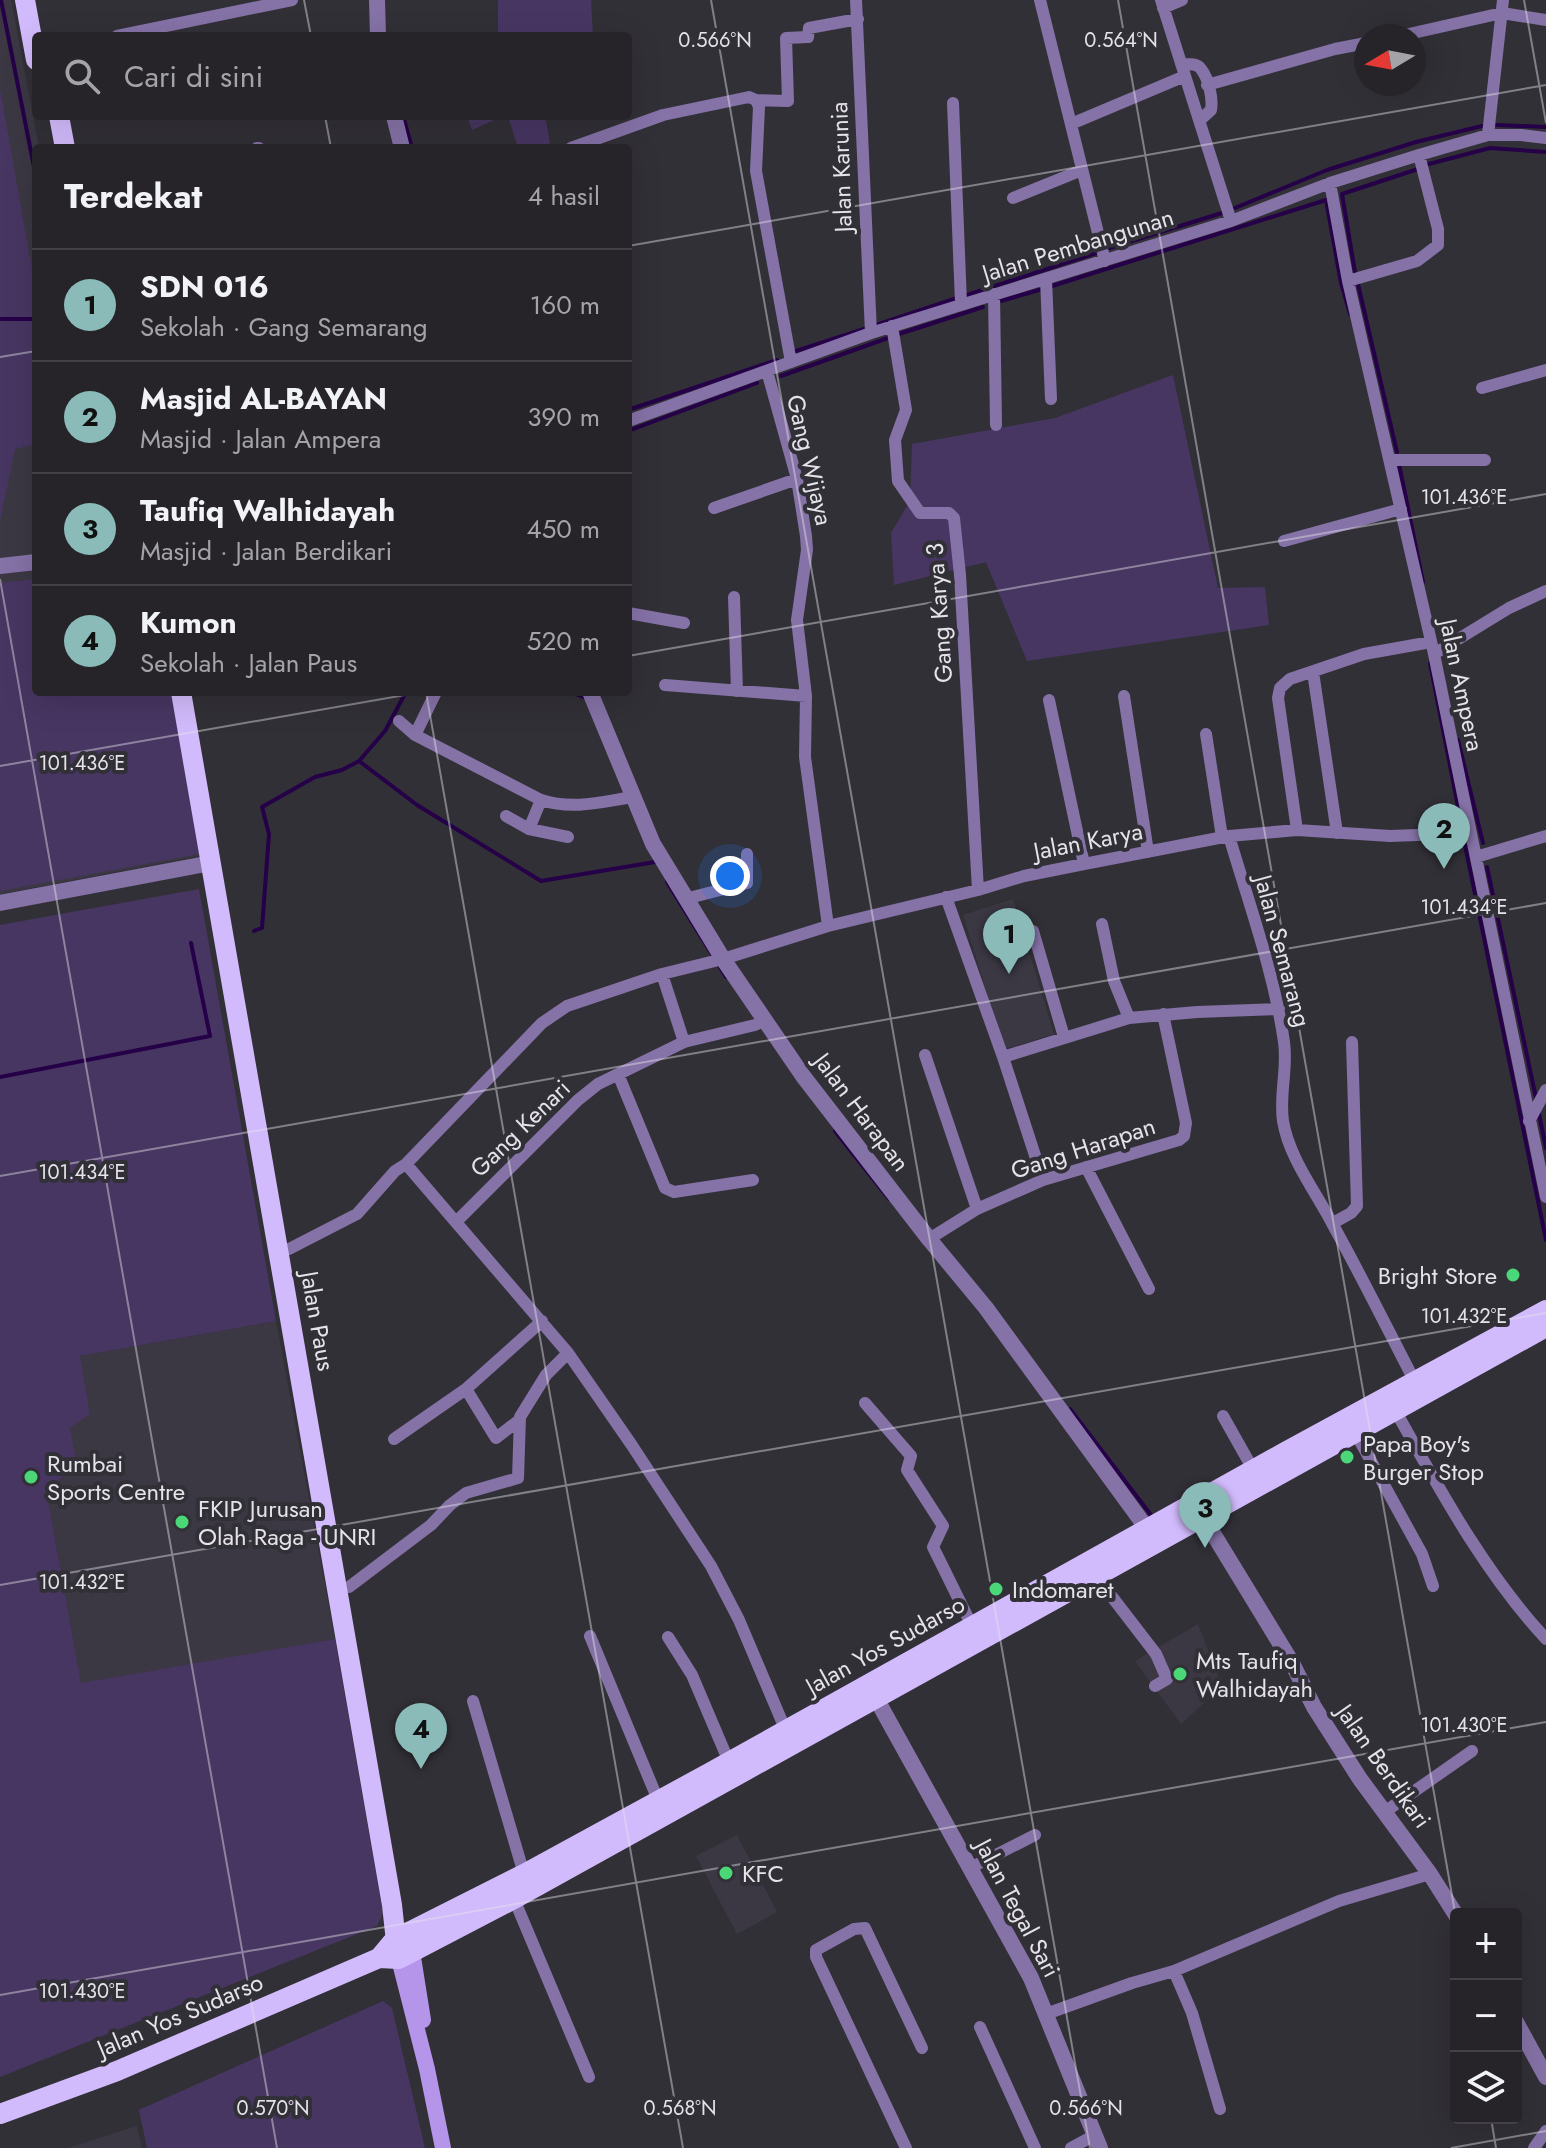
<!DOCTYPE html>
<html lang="id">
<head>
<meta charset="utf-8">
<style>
  :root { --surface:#262429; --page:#323035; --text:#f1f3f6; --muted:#a4a4a8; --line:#424146; --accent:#8bbbb9 }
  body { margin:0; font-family:Jost,sans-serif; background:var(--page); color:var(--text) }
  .controls { position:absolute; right:24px; bottom:24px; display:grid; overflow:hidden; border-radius:8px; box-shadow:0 8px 32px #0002 }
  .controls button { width:72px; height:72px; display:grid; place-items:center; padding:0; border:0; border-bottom:2px solid var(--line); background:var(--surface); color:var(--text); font:40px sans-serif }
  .compass { position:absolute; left:1354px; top:24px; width:72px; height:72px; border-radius:50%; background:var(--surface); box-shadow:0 8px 32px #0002; rotate:260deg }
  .you { position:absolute; left:730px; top:876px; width:28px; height:28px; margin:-20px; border:6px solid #fff; border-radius:50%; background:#1a73e8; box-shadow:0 0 0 12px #1a73e833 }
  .badge { display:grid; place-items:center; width:52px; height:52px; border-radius:50%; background:var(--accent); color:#111; font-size:26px; font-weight:700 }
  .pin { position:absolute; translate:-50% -66px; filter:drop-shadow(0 2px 4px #0008) }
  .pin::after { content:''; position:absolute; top:42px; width:28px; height:24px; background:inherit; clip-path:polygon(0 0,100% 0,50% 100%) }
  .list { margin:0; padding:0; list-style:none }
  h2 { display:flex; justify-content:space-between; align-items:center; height:104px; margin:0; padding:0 32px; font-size:34px }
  h2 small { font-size:26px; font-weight:400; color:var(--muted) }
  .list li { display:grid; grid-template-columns:52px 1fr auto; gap:24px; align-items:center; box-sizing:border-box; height:112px; padding:0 32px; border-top:2px solid var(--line) }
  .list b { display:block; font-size:30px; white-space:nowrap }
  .list p { margin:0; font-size:26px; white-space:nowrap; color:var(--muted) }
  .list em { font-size:26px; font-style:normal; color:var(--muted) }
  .icon { flex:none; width:44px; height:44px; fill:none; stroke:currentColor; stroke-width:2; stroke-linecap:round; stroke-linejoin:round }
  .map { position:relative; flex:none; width:1546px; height:2148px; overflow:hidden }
  .search { position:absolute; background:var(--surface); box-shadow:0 8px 32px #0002; left:32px; top:32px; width:600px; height:88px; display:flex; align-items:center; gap:20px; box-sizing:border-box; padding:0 28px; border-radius:8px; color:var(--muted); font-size:30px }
  .panel { position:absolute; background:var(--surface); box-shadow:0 8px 32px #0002; left:32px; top:144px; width:600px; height:552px; border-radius:8px }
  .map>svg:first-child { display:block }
  .built { fill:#3b3844 }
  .green { fill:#473662 }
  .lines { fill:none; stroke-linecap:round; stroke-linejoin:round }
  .stream { stroke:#250048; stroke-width:4 }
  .minor { stroke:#8572a7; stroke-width:12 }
  .tertiary { stroke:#8572a7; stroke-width:16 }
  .secondary { stroke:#b495ea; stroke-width:16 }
  .primary { stroke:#d2bbfc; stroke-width:20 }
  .ticks { fill:none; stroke:#e5e3e9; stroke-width:2; stroke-opacity:0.45 }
  .poi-dot { fill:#4bd677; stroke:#323037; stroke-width:3 }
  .labels { text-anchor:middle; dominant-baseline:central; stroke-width:8; stroke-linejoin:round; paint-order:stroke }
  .street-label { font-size:24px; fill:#e5e3e9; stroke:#323037 }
  .poi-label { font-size:24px; fill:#e5e3e9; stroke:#323037; text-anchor:start }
  .ticks-label { font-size:20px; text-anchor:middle; fill:#e5e3e9; stroke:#323037; stroke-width:8; stroke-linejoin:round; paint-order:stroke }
</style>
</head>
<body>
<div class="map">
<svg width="1546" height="2148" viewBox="0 0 1546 2148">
  <rect width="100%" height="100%" fill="#323037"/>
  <path class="built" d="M0 0H11L39 148H36V692H176L204 855 0 894Z
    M1013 899 1054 1034 1004 1049 963 915Z
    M276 1321 335 1639 81 1684 47 1495 76 1460 69 1428 90 1414 80 1356Z
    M1198 1624 1222 1686 1181 1724 1135 1661Z
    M737 1835 777 1912 737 1934 696 1856Z
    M137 2126 142 2148H68Z"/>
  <path class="green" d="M498 0H591L593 36H498Z
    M0 89 36 292V444L15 449 0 521Z
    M467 116H503L472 130Z
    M508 116H545L550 143 540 148H518Z
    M1173 375 1218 588 1265 587 1269 625 1027 661 986 562 894 585 891 533 910 501 912 444 1055 418Z
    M36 579V692H172L199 854 0 891V583Z
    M199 889 276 1321 80 1356 90 1414 70 1428 76 1460 47 1495 81 1683 335 1639 383 1914 377 1926 0 2077V925Z
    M383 2001 392 2008 425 2148H147L139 2110Z"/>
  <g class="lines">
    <path class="stream" d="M1 0 36 177
      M403 116 412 148
      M1497 125 1546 127
      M1429 164 1490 148 1546 152
      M1235 208 1327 170 1416 142 1482 126
      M1106 249 1225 212
      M1355 272 1342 194 1418 169
      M1358 284 1397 452
      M1052 286 1326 200 1341 283 1350 314
      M964 296 1096 253
      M1001 301 1039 290
      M0 319H36
      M876 325 957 298
      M899 334 983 307
      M796 351 867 328
      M781 376 888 338
      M628 410 777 360
      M628 431 757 383
      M1399 464 1423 582
      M1430 663 1461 822
      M570 692 587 698
      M1458 740 1483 843
      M359 761 417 805 541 881 655 862
      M1465 845 1546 1240
      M1487 867 1536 1098
      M667 882 726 977
      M254 931 262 928 269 834 262 807 315 777 342 770 359 761 385 731 406 692
      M0 1077 210 1036 191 943
      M1539 1114 1546 1148
      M835 1131 889 1199
      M1070 1409 1151 1515"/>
    <path class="minor" d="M856 0 871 333
      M1040 0 1105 261
      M1161 0 1231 221
      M1163 8 1182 0
      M117 36 292 0
      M1400 36 1502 13 1546 20
      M1181 64C1188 64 1197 63 1201 69 1209 79 1213 99 1211 110L1200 120
      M1207 85 1335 49 1366 43
      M756 100 788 101 786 38 808 37 809 28 858 19
      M953 103 961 303
      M1071 124 1185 76
      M1488 135 1503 0
      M257 148H259
      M571 148 663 115 749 97 756 100 759 107 756 171 791 362
      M1330 183 1348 281 1434 654 1546 1197
      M1013 198 1082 170
      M1046 279 1051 399
      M1348 281 1417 261 1438 245V229L1419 155
      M994 294 996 425
      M892 326 906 410 895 440 898 481 920 513H949L954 518 960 575 978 890
      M767 371 797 479 806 536 807 550 797 620 806 696 805 757 828 926
      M1482 388 1546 370
      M628 421 871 333 1231 221 1330 183 1419 155 1488 135H1521L1546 138
      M1390 460H1485
      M714 508 797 479
      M1284 541 1401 509
      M734 597 737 691
      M628 613 684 623
      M1434 654 1509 608 1546 591
      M1313 672 1337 833
      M665 685 806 696
      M1124 696 1148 852
      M1049 700 1084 864
      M399 721 415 735 541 800C573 810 601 802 633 797
      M1206 734 1222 837
      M415 735 436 692
      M506 816 529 829 568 837
      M529 829 541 800
      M1297 830 1278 698 1280 688 1290 679 1364 654 1431 642
      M1229 836C1249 904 1274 972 1284 1042 1288 1068 1279 1095 1283 1121 1289 1158 1316 1192 1333 1225 1362 1277 1388 1330 1415 1382
      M1476 857 1546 836
      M946 897 1003 1057 1043 1180
      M685 899 747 883V854
      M1102 924 1114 981 1129 1018
      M1033 931 1064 1037
      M662 974 684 1042
      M925 1055 977 1209
      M1003 1057 1129 1018 1197 1012 1279 1009
      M618 1074 665 1188 674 1192 753 1180
      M1529 1121 1546 1090
      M406 1164 568 1353 631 1444 711 1566 739 1620 786 1731
      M1086 1167 1149 1289
      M456 1222 578 1100 598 1084 684 1042 755 1025 765 1020
      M1333 1223 1351 1213 1357 1206 1352 1042
      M929 1239 977 1209 1043 1180 1179 1140 1184 1136 1186 1123 1163 1014
      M289 1249 357 1214 395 1171 406 1164 542 1023 567 1006 662 974 723 959 828 926 978 890 1024 876 1084 864 1229 836 1297 830 1390 836 1471 833
      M865 1403 911 1456 907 1470 943 1526 933 1547 972 1626
      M1395 1410C1440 1490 1484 1572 1546 1639
      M1223 1416 1254 1471
      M518 1421 496 1438 466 1389 542 1321
      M1355 1432 1422 1554 1433 1586
      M394 1439 466 1389
      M1096 1576 1156 1654 1167 1679 1155 1686
      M349 1587 431 1525 450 1505 466 1493 518 1478 520 1417 546 1375 568 1353
      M590 1636 658 1800
      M668 1637 692 1675 729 1762
      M473 1701 524 1874
      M1386 1811 1472 1751
      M970 1868 1035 1835
      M514 1899 589 2077
      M1174 1971 1192 2013 1220 2109
      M1046 2014 1132 1983 1174 1971 1339 1901 1430 1874
      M980 2027 1035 2148
      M906 2148 816 1957V1950L854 1929 865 1928 922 2048
      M1071 2148 1095 2135
      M1534 2148 1546 2131"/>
    <path class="tertiary" d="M377 0 378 36
      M394 116 402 148
      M0 566 36 562
      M590 692 653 844 723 959 803 1076 929 1239 986 1308 1148 1530
      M0 903 211 863
      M1203 1517 1292 1663 1314 1707 1360 1779 1430 1874 1456 1915
      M877 1700 1031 1978 1100 2148
      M1516 2022 1546 2077"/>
    <path class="secondary" d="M412 1951 423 2020
      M399 1959 427 2069 443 2148"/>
    <path class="primary" d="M25 0 36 60
      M59 116 65 148
      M181 692 392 1905 397 1951
      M379 1958 395 1939 524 1874 709 1773 1285 1452 1546 1310
      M0 2114 117 2071 379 1958 399 1959 514 1899 1546 1327"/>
  </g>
  <path class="ticks" d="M304 0 311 36M711 0 1090 2148M1118 0 1456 1918M1524 0 1546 123M325 116 331 148M628 246 1546 85M0 357 36 351M0 579 277 2148M628 656 1546 494M426 692 683 2148M0 766 422 692M0 1176 1546 903M0 1585 1546 1313M0 1995 1546 1722M1491 2118 1496 2148M1451 2148 1546 2131"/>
  <g class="poi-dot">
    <circle cx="1513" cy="1275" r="8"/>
    <circle cx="1347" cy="1457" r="8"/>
    <circle cx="31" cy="1477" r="8"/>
    <circle cx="182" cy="1522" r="8"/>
    <circle cx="996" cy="1589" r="8"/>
    <circle cx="1180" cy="1674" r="8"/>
    <circle cx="726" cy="1873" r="8"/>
  </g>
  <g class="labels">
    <g class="street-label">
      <text transform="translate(841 167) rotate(-92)">Jalan Karunia</text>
      <text transform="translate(1078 245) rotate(-17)">Jalan Pembangunan</text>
      <text transform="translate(810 460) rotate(77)">Gang Wijaya</text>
      <text transform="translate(939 613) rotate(-94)">Gang Karya 3</text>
      <text transform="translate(1462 685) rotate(78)">Jalan Ampera</text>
      <text transform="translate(1088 841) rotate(-11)">Jalan Karya</text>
      <text transform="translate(1283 951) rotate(75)">Jalan Semarang</text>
      <text transform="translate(862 1112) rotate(53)">Jalan Harapan</text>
      <text transform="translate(520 1128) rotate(-44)">Gang Kenari</text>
      <text transform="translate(1083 1148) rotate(-18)">Gang Harapan</text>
      <text transform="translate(318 1321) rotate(80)">Jalan Paus</text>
      <text transform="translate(885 1645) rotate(-29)">Jalan Yos Sudarso</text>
      <text transform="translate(1384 1766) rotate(55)">Jalan Berdikari</text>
      <text transform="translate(1018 1908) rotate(62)">Jalan Tegal Sari</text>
      <text transform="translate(180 2015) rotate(-23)">Jalan Yos Sudarso</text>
    </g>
    <g class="poi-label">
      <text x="1497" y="1275" text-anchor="end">Bright Store</text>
      <text x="1363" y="1443">Papa Boy's<tspan x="1363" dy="28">Burger Stop</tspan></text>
      <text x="47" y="1463">Rumbai<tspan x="47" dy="28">Sports Centre</tspan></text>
      <text x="198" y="1508">FKIP Jurusan<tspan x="198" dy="28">Olah Raga - UNRI</tspan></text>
      <text x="1012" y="1589">Indomaret</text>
      <text x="1196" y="1660">Mts Taufiq<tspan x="1196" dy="28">Walhidayah</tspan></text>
      <text x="742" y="1873">KFC</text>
    </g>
  </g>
  <g class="ticks-label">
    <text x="715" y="47">0.566°N</text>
    <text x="1121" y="47">0.564°N</text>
    <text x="1464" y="504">101.436°E</text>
    <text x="82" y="770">101.436°E</text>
    <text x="1464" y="914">101.434°E</text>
    <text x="82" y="1179">101.434°E</text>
    <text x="1464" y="1323">101.432°E</text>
    <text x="82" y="1589">101.432°E</text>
    <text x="1464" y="1732">101.430°E</text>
    <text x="82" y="1998">101.430°E</text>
    <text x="273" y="2115">0.570°N</text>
    <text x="680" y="2115">0.568°N</text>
    <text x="1086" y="2115">0.566°N</text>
  </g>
</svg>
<div class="controls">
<button>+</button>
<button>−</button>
<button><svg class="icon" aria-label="layers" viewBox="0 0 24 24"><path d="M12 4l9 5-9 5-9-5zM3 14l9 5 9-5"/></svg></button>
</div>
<svg class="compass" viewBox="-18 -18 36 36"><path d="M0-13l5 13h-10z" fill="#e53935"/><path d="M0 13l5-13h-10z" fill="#a4a4a8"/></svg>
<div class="you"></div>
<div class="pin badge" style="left:1009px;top:974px">1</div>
<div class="pin badge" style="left:1444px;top:869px">2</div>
<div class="pin badge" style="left:1205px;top:1548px">3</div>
<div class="pin badge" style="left:421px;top:1769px">4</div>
<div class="search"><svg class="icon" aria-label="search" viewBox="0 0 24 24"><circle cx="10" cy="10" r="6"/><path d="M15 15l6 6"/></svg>Cari di sini</div>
<section class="panel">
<h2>Terdekat<small>4 hasil</small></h2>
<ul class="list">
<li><span class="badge">1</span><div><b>SDN 016</b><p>Sekolah · Gang Semarang</p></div><em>160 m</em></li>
<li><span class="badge">2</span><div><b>Masjid AL-BAYAN</b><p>Masjid · Jalan Ampera</p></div><em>390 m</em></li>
<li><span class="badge">3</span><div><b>Taufiq Walhidayah</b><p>Masjid · Jalan Berdikari</p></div><em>450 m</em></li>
<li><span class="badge">4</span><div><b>Kumon</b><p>Sekolah · Jalan Paus</p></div><em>520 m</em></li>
</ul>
</section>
</div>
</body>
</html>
